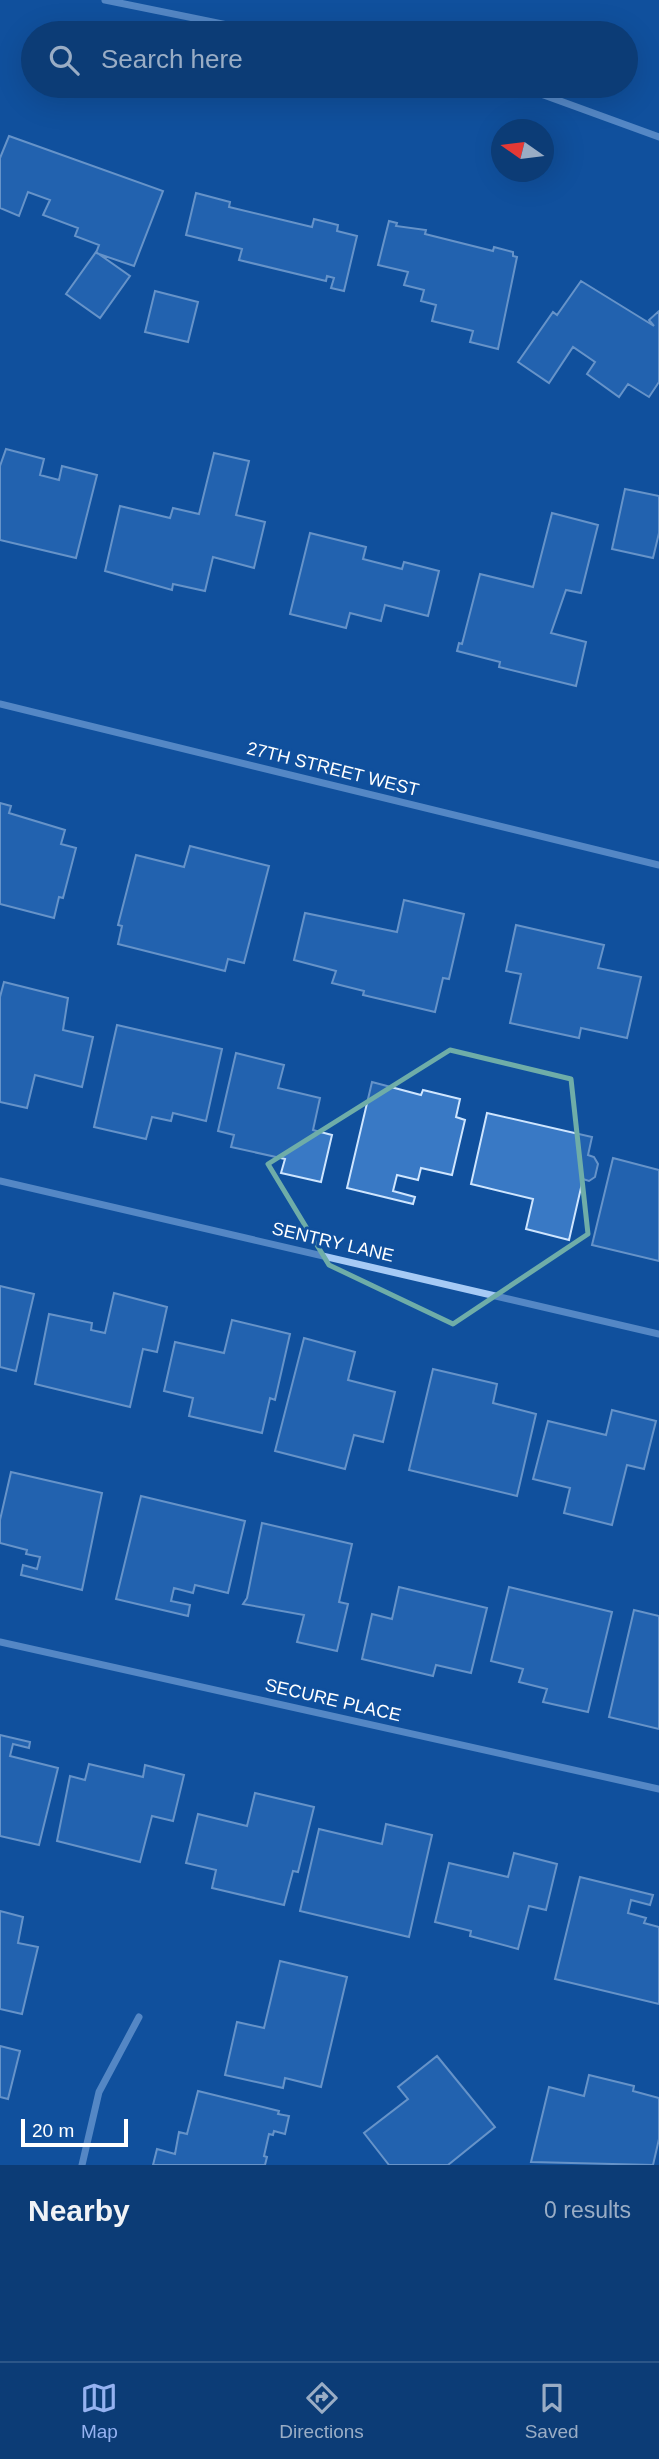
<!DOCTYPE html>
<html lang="en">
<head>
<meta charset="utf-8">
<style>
  :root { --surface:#0c3c76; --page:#1a477e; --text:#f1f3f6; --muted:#9aadc5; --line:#2c5688; --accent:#95b2f1 }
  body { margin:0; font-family:Helvetica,sans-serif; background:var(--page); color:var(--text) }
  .compass { position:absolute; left:491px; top:119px; width:63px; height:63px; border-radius:50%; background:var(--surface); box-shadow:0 7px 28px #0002; rotate:284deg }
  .scale { position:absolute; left:21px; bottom:18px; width:107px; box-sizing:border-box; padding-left:7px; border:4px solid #fff; border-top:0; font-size:19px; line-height:24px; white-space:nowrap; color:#fff; -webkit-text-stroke:5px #10509d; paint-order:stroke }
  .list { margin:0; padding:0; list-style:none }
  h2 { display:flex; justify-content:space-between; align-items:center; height:91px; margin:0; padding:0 28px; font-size:30px }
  h2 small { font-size:23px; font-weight:400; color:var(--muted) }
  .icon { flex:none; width:38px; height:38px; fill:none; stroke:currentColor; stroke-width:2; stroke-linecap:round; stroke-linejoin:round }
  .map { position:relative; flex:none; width:659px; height:2165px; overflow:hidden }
  .search { position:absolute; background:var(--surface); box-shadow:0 7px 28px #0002; left:21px; right:21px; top:21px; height:77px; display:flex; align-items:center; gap:18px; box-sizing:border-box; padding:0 24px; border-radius:38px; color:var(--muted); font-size:26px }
  .sheet { height:196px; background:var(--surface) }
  nav { display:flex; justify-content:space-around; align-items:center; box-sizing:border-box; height:98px; border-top:2px solid var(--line); background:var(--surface); font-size:19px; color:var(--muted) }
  nav a { display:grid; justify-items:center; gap:4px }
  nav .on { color:var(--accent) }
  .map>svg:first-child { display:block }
  .building { fill:#3979c5; stroke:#cee5fe; stroke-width:2 }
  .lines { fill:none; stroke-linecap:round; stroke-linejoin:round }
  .street { stroke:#a6caf5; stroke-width:7 }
  .marked { fill:none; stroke:#6fada8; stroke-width:5; stroke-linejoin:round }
  .labels { text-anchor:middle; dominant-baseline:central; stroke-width:6; stroke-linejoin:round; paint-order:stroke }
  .street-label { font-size:18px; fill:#fff; stroke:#10509d }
</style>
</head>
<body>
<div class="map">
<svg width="659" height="2165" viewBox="0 0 659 2165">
  <rect width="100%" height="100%" fill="#10509d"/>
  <path class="building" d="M9 136 163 191 134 266 96 253 99 245 75 236 78 228 43 215 50 200 28 192 19 216 0 208V158Z
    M196 193 230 202 229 207 312 227 314 219 338 225 337 231 357 236 344 291 331 288 334 278 327 276 326 281 239 260 242 249 186 235Z
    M389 221 397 223 396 226 426 230 425 234 493 251 494 247 513 252V256L517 257 498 349 470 342 473 331 432 321 436 305 421 301 424 290 404 285 408 272 378 265Z
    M96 252 130 276 100 318 66 294Z
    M581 281 654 326 649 320 659 311V382L649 397 628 384 619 397 587 374 595 362 573 347 549 383 518 362 553 312 557 315Z
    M155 291 198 302 188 342 145 332Z
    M6 449 44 459 40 475 59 480 62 466 97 475 76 558 0 540V466Z
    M214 453 249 461 236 515 265 522 254 568 213 557 205 591 173 584 172 590 105 571 120 506 170 518 173 508 199 514Z
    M625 489 659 496V533L653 558 612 549Z
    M552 513 598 525 581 593 566 590 551 633 586 642 576 686 499 667 500 662 457 651 459 643 462 644 480 574 533 587Z
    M310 533 366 547 363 559 402 569 404 562 439 571 428 616 385 605 381 621 350 613 346 628 290 614Z
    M0 803 11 806 9 813 65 830 61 844 76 848 63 898 59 897 54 918 0 904Z
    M190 846 269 866 244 963 228 959 225 971 118 944 122 926 118 925 136 855 184 867Z
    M404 900 464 914 449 979 443 978 435 1012 363 995 364 991 332 983 336 971 294 960 305 913 397 932Z
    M516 925 604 945 598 968 641 977 627 1038 581 1028 579 1038 510 1023 521 974 506 971Z
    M4 982 68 998 63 1030 93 1037 82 1087 35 1075 27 1108 0 1102V997Z
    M117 1025 222 1049 206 1121 173 1113 171 1121 152 1117 146 1139 94 1127Z
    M236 1053 284 1065 278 1088 320 1098 313 1130 332 1135 321 1182 281 1173 285 1159 231 1147 234 1135 218 1131Z
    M372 1082 421 1095 423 1090 460 1099 456 1117 465 1120 452 1175 421 1168 418 1180 397 1175 393 1191 415 1197 413 1204 347 1188Z
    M487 1113 592 1137 588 1155 594 1157 598 1164 595 1177 589 1181 583 1179 569 1240 526 1229 533 1199 471 1184Z
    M613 1158 659 1170V1261L592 1245Z
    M0 1286 34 1294 16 1371 0 1367Z
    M114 1293 167 1307 157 1352 143 1349 130 1407 35 1384 49 1314 92 1323 91 1330 105 1333Z
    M232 1320 290 1334 275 1400 270 1398 262 1433 189 1416 193 1398 164 1391 175 1342 224 1353Z
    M304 1338 355 1352 348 1380 395 1392 383 1442 354 1435 345 1469 275 1451Z
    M433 1369 497 1384 493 1403 536 1414 517 1496 409 1470Z
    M612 1410 656 1421 644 1469 627 1465 612 1525 564 1513 570 1488 533 1479 548 1421 606 1435Z
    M11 1472 102 1493 82 1590 21 1575 23 1565 37 1569 40 1557 26 1554 27 1550 0 1543V1520Z
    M141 1496 245 1521 228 1593 195 1585 193 1593 174 1588 171 1601 190 1605 188 1616 116 1599Z
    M262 1523 352 1544 339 1602 348 1604 337 1651 297 1642 304 1615 243 1604 247 1598Z
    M399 1587 487 1608 471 1673 436 1665 433 1676 362 1659 372 1614 392 1619Z
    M509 1587 612 1612 588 1712 543 1702 547 1689 519 1682 523 1669 491 1661Z
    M634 1610 659 1616V1729L609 1717Z
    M0 1735 30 1742 29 1748 13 1744 10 1756 58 1768 39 1845 0 1836Z
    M89 1764 143 1777 145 1765 184 1775 173 1821 152 1816 140 1862 57 1841 70 1776 85 1780Z
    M255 1793 314 1807 298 1872 293 1871 284 1905 212 1888 216 1870 186 1863 198 1814 247 1826Z
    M386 1824 432 1835 409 1937 300 1911 319 1829 382 1844Z
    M514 1853 557 1864 546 1910 529 1906 518 1949 470 1936 471 1931 435 1922 449 1863 508 1877Z
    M580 1877 653 1895 650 1905 631 1900 628 1913 646 1918 644 1923 659 1927V2004L555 1979Z
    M0 1911 23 1917 18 1943 38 1947 22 2014 0 2009Z
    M280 1961 347 1977 321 2087 285 2078 283 2088 225 2075 237 2022 264 2028Z
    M0 2046 20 2051 8 2099 0 2097Z
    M437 2056 495 2127 448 2165H389L364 2133 408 2099 398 2087Z
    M589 2075 634 2086 633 2091 659 2098V2139L653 2165 531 2162 549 2087 584 2096Z
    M198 2091 279 2111 278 2114 289 2116 285 2134 274 2131 273 2135 269 2134 264 2156 267 2157 265 2165H153L157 2149 175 2154 179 2132 187 2134Z"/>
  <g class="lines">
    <path class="street" d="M105 0 267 33
      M519 86 659 137
      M0 704 659 865
      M0 1181 659 1334
      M0 1642 659 1789
      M82 2165 99 2092 139 2017"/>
  </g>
  <path d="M0 0H659V2165H0ZM450 1050 571 1079 588 1234 453 1324 329 1265 268 1164Z" fill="#10509d" fill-opacity=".55" fill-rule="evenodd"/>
  <path class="marked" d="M450 1050 571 1079 588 1234 453 1324 329 1265 268 1164Z"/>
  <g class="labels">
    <g class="street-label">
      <text transform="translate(333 769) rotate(14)">27TH STREET WEST</text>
      <text transform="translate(333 1242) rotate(13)">SENTRY LANE</text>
      <text transform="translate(333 1700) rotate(13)">SECURE PLACE</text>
    </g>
  </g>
</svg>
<svg class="compass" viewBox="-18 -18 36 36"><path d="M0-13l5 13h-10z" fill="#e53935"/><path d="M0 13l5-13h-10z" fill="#9aadc5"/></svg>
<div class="scale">20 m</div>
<div class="search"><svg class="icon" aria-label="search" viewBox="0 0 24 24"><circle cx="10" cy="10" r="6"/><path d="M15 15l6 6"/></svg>Search here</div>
</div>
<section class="sheet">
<h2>Nearby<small>0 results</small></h2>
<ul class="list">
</ul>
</section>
<nav>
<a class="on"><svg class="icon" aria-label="map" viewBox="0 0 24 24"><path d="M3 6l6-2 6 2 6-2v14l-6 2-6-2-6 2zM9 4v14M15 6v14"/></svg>Map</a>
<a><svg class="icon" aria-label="directions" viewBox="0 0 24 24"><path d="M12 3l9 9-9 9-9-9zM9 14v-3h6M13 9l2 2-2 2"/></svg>Directions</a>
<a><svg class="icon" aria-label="saved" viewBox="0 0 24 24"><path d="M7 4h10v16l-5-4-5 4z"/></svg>Saved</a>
</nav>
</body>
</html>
